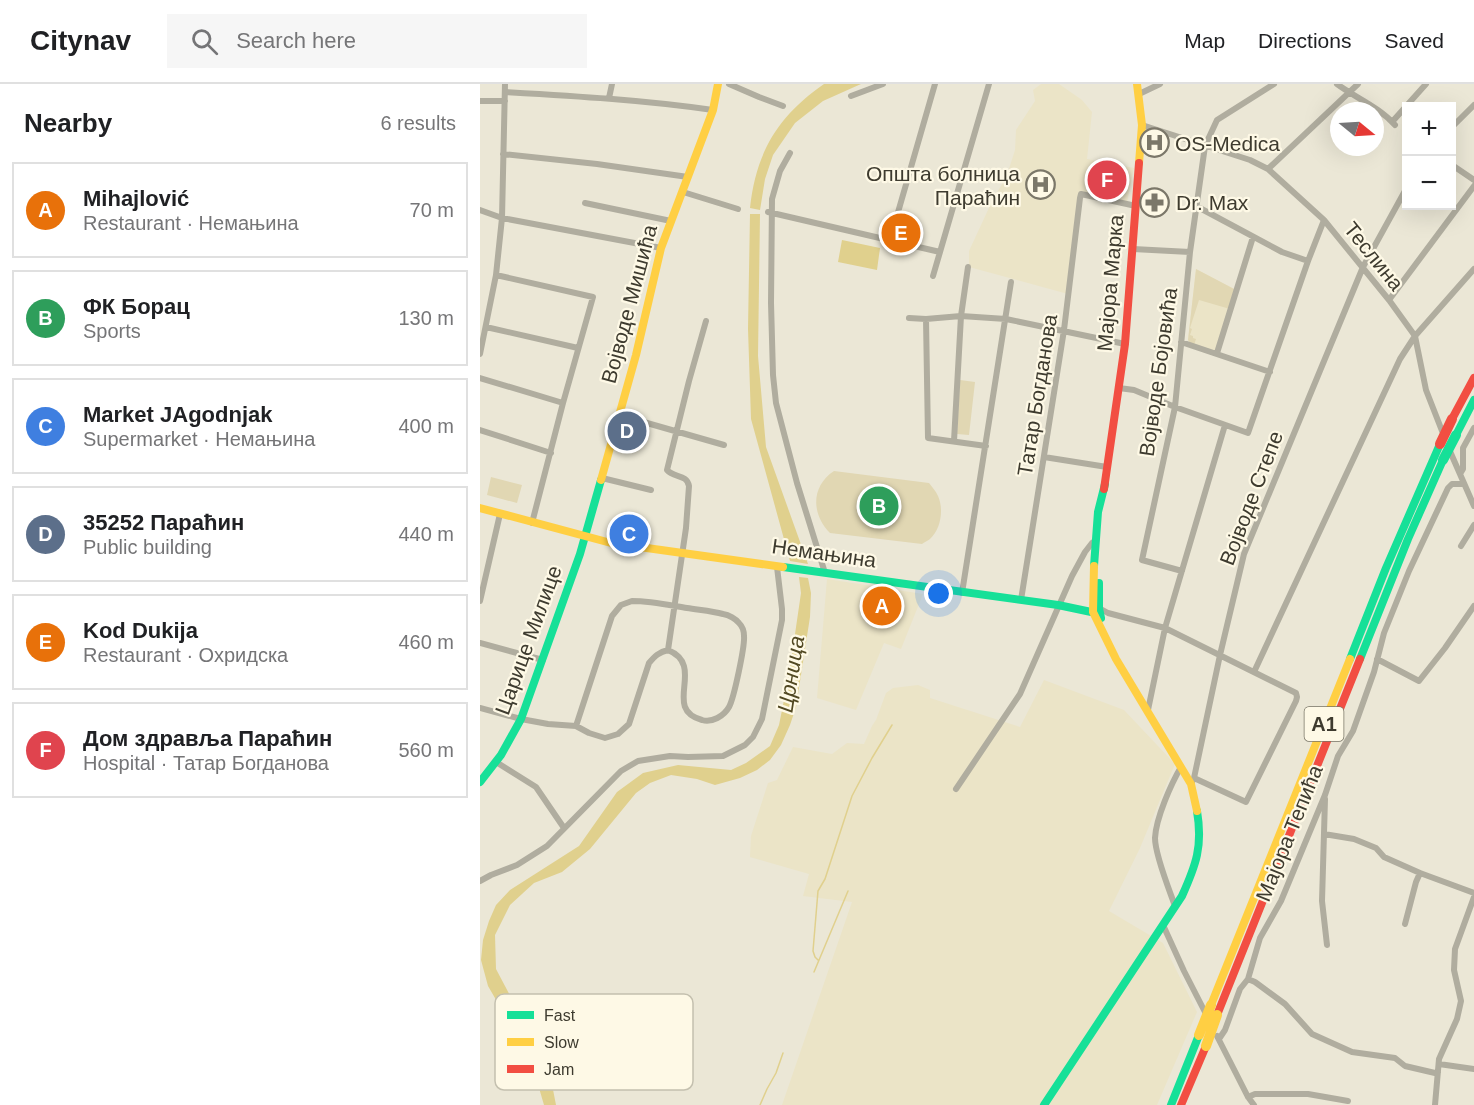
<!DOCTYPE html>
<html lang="en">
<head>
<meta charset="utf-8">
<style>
  :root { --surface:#fff; --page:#f6f6f6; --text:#202124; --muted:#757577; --line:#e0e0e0; --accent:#7b7769 }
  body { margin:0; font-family:Arial,sans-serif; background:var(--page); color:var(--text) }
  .controls { position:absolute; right:18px; top:18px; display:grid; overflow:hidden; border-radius:0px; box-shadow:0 6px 24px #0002 }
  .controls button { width:54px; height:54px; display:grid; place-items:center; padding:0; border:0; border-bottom:2px solid var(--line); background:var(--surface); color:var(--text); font:30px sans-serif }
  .compass { position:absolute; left:850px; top:18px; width:54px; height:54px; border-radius:50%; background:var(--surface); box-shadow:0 6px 24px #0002; rotate:108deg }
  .you { position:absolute; left:459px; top:510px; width:21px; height:21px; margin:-15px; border:4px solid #fff; border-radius:50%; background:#1a73e8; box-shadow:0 0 0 9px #1a73e833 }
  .badge { display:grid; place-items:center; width:39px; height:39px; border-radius:50%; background:var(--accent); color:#fff; font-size:20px; font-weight:700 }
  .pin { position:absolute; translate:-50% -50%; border:3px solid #fff; box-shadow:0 2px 6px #0006 }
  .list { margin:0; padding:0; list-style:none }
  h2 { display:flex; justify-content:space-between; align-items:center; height:78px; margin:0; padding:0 24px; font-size:26px }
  h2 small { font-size:20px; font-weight:400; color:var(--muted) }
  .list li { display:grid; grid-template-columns:39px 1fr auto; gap:18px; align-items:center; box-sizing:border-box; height:96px; margin:0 12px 12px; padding:0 12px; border:2px solid var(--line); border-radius:0px }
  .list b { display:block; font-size:22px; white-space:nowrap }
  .list p { margin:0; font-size:20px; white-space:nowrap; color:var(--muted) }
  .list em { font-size:20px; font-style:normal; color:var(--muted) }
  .icon { flex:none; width:33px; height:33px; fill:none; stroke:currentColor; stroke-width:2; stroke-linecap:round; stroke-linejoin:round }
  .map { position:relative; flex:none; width:994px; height:1021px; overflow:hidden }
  header { display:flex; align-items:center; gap:36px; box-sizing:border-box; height:84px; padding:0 30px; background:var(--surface); border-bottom:2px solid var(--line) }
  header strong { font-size:28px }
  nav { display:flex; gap:33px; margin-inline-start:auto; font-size:21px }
  .search { width:420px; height:54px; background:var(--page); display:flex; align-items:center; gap:15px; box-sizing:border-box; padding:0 21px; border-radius:0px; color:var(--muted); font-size:22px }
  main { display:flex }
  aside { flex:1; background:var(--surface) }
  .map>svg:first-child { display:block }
  .built { fill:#ebe4c7 }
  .green { fill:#e1d7b3 }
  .water { fill:#e0d08d }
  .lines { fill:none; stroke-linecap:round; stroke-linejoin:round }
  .stream { stroke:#e0d08d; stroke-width:1.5 }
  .street { stroke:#b0ad9f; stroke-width:6 }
  .fast { stroke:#16e098; stroke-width:8 }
  .slow { stroke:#ffcf43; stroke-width:8 }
  .jam { stroke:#f24e42; stroke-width:8 }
  .fast-bridge { stroke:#16e098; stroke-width:10 }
  .slow-bridge { stroke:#ffcf43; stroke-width:10 }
  .jam-bridge { stroke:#f24e42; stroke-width:10 }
  .labels { text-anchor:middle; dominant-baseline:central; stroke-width:4.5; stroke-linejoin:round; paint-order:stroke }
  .shield { fill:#fef9e6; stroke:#787466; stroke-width:1.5 }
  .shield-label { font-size:20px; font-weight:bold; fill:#3e3b2f }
  .poi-label { font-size:21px; fill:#3e3b2f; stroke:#fef9e6; text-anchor:start }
  .street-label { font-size:21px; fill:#3e3b2f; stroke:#fef9e6 }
  .water-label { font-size:22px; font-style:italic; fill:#514822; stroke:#fef9e6 }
  .key { fill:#fef9e6; stroke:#c4c0af; stroke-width:1.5 }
  .key-label { font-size:16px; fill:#3e3b2f }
</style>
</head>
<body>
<header>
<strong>Citynav</strong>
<div class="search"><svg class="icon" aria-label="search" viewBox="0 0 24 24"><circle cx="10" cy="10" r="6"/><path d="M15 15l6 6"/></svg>Search here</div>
<nav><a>Map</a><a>Directions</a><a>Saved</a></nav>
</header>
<main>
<aside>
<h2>Nearby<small>6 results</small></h2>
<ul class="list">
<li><span class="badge" style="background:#e8710a">A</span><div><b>Mihajlović</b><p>Restaurant · Немањина</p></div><em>70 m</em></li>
<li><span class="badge" style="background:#2e9e5b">B</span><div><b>ФК Борац</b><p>Sports</p></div><em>130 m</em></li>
<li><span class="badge" style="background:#3f7fe0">C</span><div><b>Market JAgodnjak</b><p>Supermarket · Немањина</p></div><em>400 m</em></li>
<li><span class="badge" style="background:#5c6f8a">D</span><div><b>35252 Параћин</b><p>Public building</p></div><em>440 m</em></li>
<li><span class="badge" style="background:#e8710a">E</span><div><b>Kod Dukija</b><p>Restaurant · Охридска</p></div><em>460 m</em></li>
<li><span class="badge" style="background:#e0444e">F</span><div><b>Дом здравља Параћин</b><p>Hospital · Татар Богданова</p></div><em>560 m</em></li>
</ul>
</aside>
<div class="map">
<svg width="994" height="1021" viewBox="0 0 994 1021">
  <rect width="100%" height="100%" fill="#ebe7d6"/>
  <path class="built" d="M561 0H579L602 16 612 28 607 75 654 84 647 118 600 109 588 210 489 183V167L514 113 526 94 535 66 536 46 555 17 553 6Z
    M716 185 756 206 735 268 711 260 708 256Z
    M347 495 443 510 421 565 404 559 376 626 337 614Z
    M564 596 644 626 695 680 660 764 629 827 683 859 717 928 677 1021H302L372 818 323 812 329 790 270 773 271 752 288 699 297 696 313 663 352 670 367 659 384 660 392 642 396 636 406 609 413 604 438 601 450 606V614L540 643Z"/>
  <path class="green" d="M716 185 756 206 750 225 719 216 710 244 712 245 710 251 713 252V254L716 255 714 261 711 260 708 256Z
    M480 296 495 298 489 351 477 350Z
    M354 387 449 399C452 403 456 407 458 412 464 425 461 445 450 455 448 457 444 458 442 460L350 449C331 430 331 402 354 387Z
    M11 393 42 401 37 419 7 411Z"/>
  <path class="water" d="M344 0H381L343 17 315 39 293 71 285 95 280 126 270 124C276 68 298 32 344 0Z
    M270 130H280L278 272 286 363 328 480 310 477 271 335 268 245Z
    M362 156 400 164 397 186 358 178Z
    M319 493 328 494 331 509 330 533 316 623 310 641 301 661 290 676 277 686 260 694 235 701 217 695 191 691 170 699 156 709 110 765 82 788 54 799 30 821 15 851 16 885 69 985 76 1021H64L57 997 48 971 8 902 1 876 3 856 9 837 16 821 30 806 99 762 137 708 163 689 198 681 251 686 266 679 290 662 299 641 309 591 321 509Z"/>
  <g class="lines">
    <path class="stream" d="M338 876 335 873 333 867 338 807 345 795 372 712 392 674 412 641
      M334 888 368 807
      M280 1021 287 1005 296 989 303 969"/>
    <path class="street" d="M249 0 279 13 303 22
      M857 0C876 14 899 23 915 41
      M25 8C95 12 164 16 233 26
      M659 10 680 0
      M371 12 403 0
      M129 14 132 0
      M0 17H25
      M912 38 946 0
      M662 41 770 76 788 85 844 136 909 216 935 252 946 306 964 352
      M972 43 994 21
      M310 69 300 87 292 115 291 219 293 291 296 319 317 399 345 489
      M23 70 117 80 208 93
      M972 81 994 96
      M788 85 878 0
      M203 108 258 125
      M105 119 191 137
      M716 122 802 168 828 177
      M0 126 22 134 181 164
      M288 128 460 168
      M410 156 455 0
      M653 165 710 168
      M16 191 113 213 83 319 52 439
      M453 192 509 0
      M909 216 994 102
      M429 234 446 235 481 232 526 235 645 260
      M446 235 448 354 506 362
      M6 243 98 264
      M701 258 790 288
      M737 269 773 153
      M0 270 16 191 22 134 25 0
      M0 294 83 319
      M639 304 654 306 695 323 768 349 828 177 844 136
      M139 331 244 361
      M0 346 71 369
      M474 357 481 232 488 183
      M969 365 994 422
      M564 373 627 383
      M980 390 983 385V364L994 344
      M122 394 171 406
      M981 462 994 441
      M702 487 662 476 695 323 710 168 725 62 737 36 794 0
      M482 509 531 198
      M541 516 584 246 600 114 601 110 656 122
      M0 517 20 430
      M619 524 628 529 685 544 816 609 817 613 816 617 766 718 714 694
      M0 559 63 576
      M188 566 206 444 209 402C207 390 194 394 187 386L209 297 226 237
      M897 575 939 597 965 564 994 522
      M774 588 920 275 935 252 994 185
      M0 624 41 635 68 640 96 642 109 649 125 654 138 650 149 640 169 579C175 572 179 568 188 566
      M668 626 685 544 745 341
      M96 642 132 532 141 521 152 517C171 517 189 521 207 524 219 526 232 527 243 530 249 531 256 535 259 539 262 542 264 547 264 552 265 562 254 614 249 623 244 632 232 639 222 636 181 625 227 582 188 566
      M16 678 56 703 84 744
      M711 700 714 694 740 571 764 470 883 183 926 105
      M476 705 540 610 592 492 605 468 612 459 615 457
      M845 715 842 817 847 861
      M844 750 874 755 896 764 904 773 940 789 994 809
      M0 797 11 791 37 781 67 762 141 687 158 677 190 672 208 673 243 672 265 661 273 653 282 635 302 536V525L297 483
      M695 822C689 805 675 771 675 754 676 734 691 700 701 683
      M925 840 936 798 940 789
      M683 841 704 887 727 932
      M768 895 775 898 805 920 832 950 872 968 915 974 925 982 955 989 958 988
      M737 952 768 1013 774 1021
      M739 955 745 946 760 905 768 895 780 854 801 817 845 711 858 672 873 647 894 588 904 549 929 487 968 404 972 400H984
      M959 980 994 985
      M768 1013 775 1010H828L868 1017
      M955 1021 959 975 977 935 981 917 974 886 975 865 994 813"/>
    <path class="fast" d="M976 351 994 316
      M614 482 618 428 625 400
      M303 483 578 521 616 529
      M619 499V524L621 534
      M870 575 906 484 960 360
      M880 575 928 455 963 376
      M0 698 21 671 41 635 100 470 121 396
      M564 1021 702 812C716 781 723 762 717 727
      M691 1021 719 951"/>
    <path class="slow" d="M657 0 662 41 659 79
      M121 396 156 271 181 164 233 26 238 0
      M0 424 131 459 303 483
      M614 482 613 528 636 575 711 700 717 727
      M731 921 870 575"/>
    <path class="jam" d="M972 335 994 294
      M624 405 645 260 659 79
      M737 931 880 575
      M701 1021 726 962"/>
    <path class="fast-bridge" d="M963 376 976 351"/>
    <path class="slow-bridge" d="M719 951 731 921
      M726 962 737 931"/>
    <path class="jam-bridge" d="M960 360 972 335"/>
  </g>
  <defs>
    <symbol id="hospital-ring" viewBox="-11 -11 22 22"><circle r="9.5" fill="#fef9e6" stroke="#7b7769" stroke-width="1.5"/><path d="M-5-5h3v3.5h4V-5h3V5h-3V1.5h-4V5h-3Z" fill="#7b7769"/></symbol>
    <symbol id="pharmacy-ring" viewBox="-11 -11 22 22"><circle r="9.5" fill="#fef9e6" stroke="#7b7769" stroke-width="1.5"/><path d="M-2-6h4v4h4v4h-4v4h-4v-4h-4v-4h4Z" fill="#7b7769"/></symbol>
  </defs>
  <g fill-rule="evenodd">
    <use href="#hospital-ring" x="658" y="42" width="33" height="33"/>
    <use href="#hospital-ring" x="544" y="84" width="33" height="33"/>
    <use href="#pharmacy-ring" x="658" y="102" width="33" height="33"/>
  </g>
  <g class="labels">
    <rect class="shield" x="824.5" y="623" width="39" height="34" rx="4.5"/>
    <g class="shield-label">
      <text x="844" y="640">A1</text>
    </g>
    <g class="poi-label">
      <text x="695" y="59">OS-Medica</text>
      <text x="540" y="89" text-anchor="end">Општа болница<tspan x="540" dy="24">Параћин</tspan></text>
      <text x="696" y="118">Dr. Max</text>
    </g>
    <g class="street-label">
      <text transform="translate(894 172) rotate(51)">Теслина</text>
      <text transform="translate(630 199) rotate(-85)">Мајора Марка</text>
      <text transform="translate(149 220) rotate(-75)">Војводе Мишића</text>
      <text transform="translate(678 288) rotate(-82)">Војводе Бојовића</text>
      <text transform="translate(557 311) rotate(-81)">Татар Богданова</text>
      <text transform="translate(771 414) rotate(-69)">Војводе Степе</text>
      <text transform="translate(344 469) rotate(8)">Немањина</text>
      <text transform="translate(48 556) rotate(-70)">Царице Милице</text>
      <text transform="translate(809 749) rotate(-68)">Мајора Тепића</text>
    </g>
    <g class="water-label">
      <text transform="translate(311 590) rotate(-81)">Црница</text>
    </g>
  </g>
  <rect x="15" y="910" width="198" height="96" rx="9" class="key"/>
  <rect x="27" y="927" width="27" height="8" fill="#16e098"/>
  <rect x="27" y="954" width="27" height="8" fill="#ffcf43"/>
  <rect x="27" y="981" width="27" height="8" fill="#f24e42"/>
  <g class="key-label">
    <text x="64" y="937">Fast</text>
    <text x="64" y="964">Slow</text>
    <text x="64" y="991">Jam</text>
  </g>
</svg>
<div class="controls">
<button>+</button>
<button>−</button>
</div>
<svg class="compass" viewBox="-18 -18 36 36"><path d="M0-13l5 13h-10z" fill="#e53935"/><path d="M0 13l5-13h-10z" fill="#757577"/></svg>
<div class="you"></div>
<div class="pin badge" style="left:402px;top:522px;background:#e8710a">A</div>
<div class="pin badge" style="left:399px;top:422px;background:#2e9e5b">B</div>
<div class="pin badge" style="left:149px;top:450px;background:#3f7fe0">C</div>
<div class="pin badge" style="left:147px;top:347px;background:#5c6f8a">D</div>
<div class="pin badge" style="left:421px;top:149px;background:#e8710a">E</div>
<div class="pin badge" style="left:627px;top:96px;background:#e0444e">F</div>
</div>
</main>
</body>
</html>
